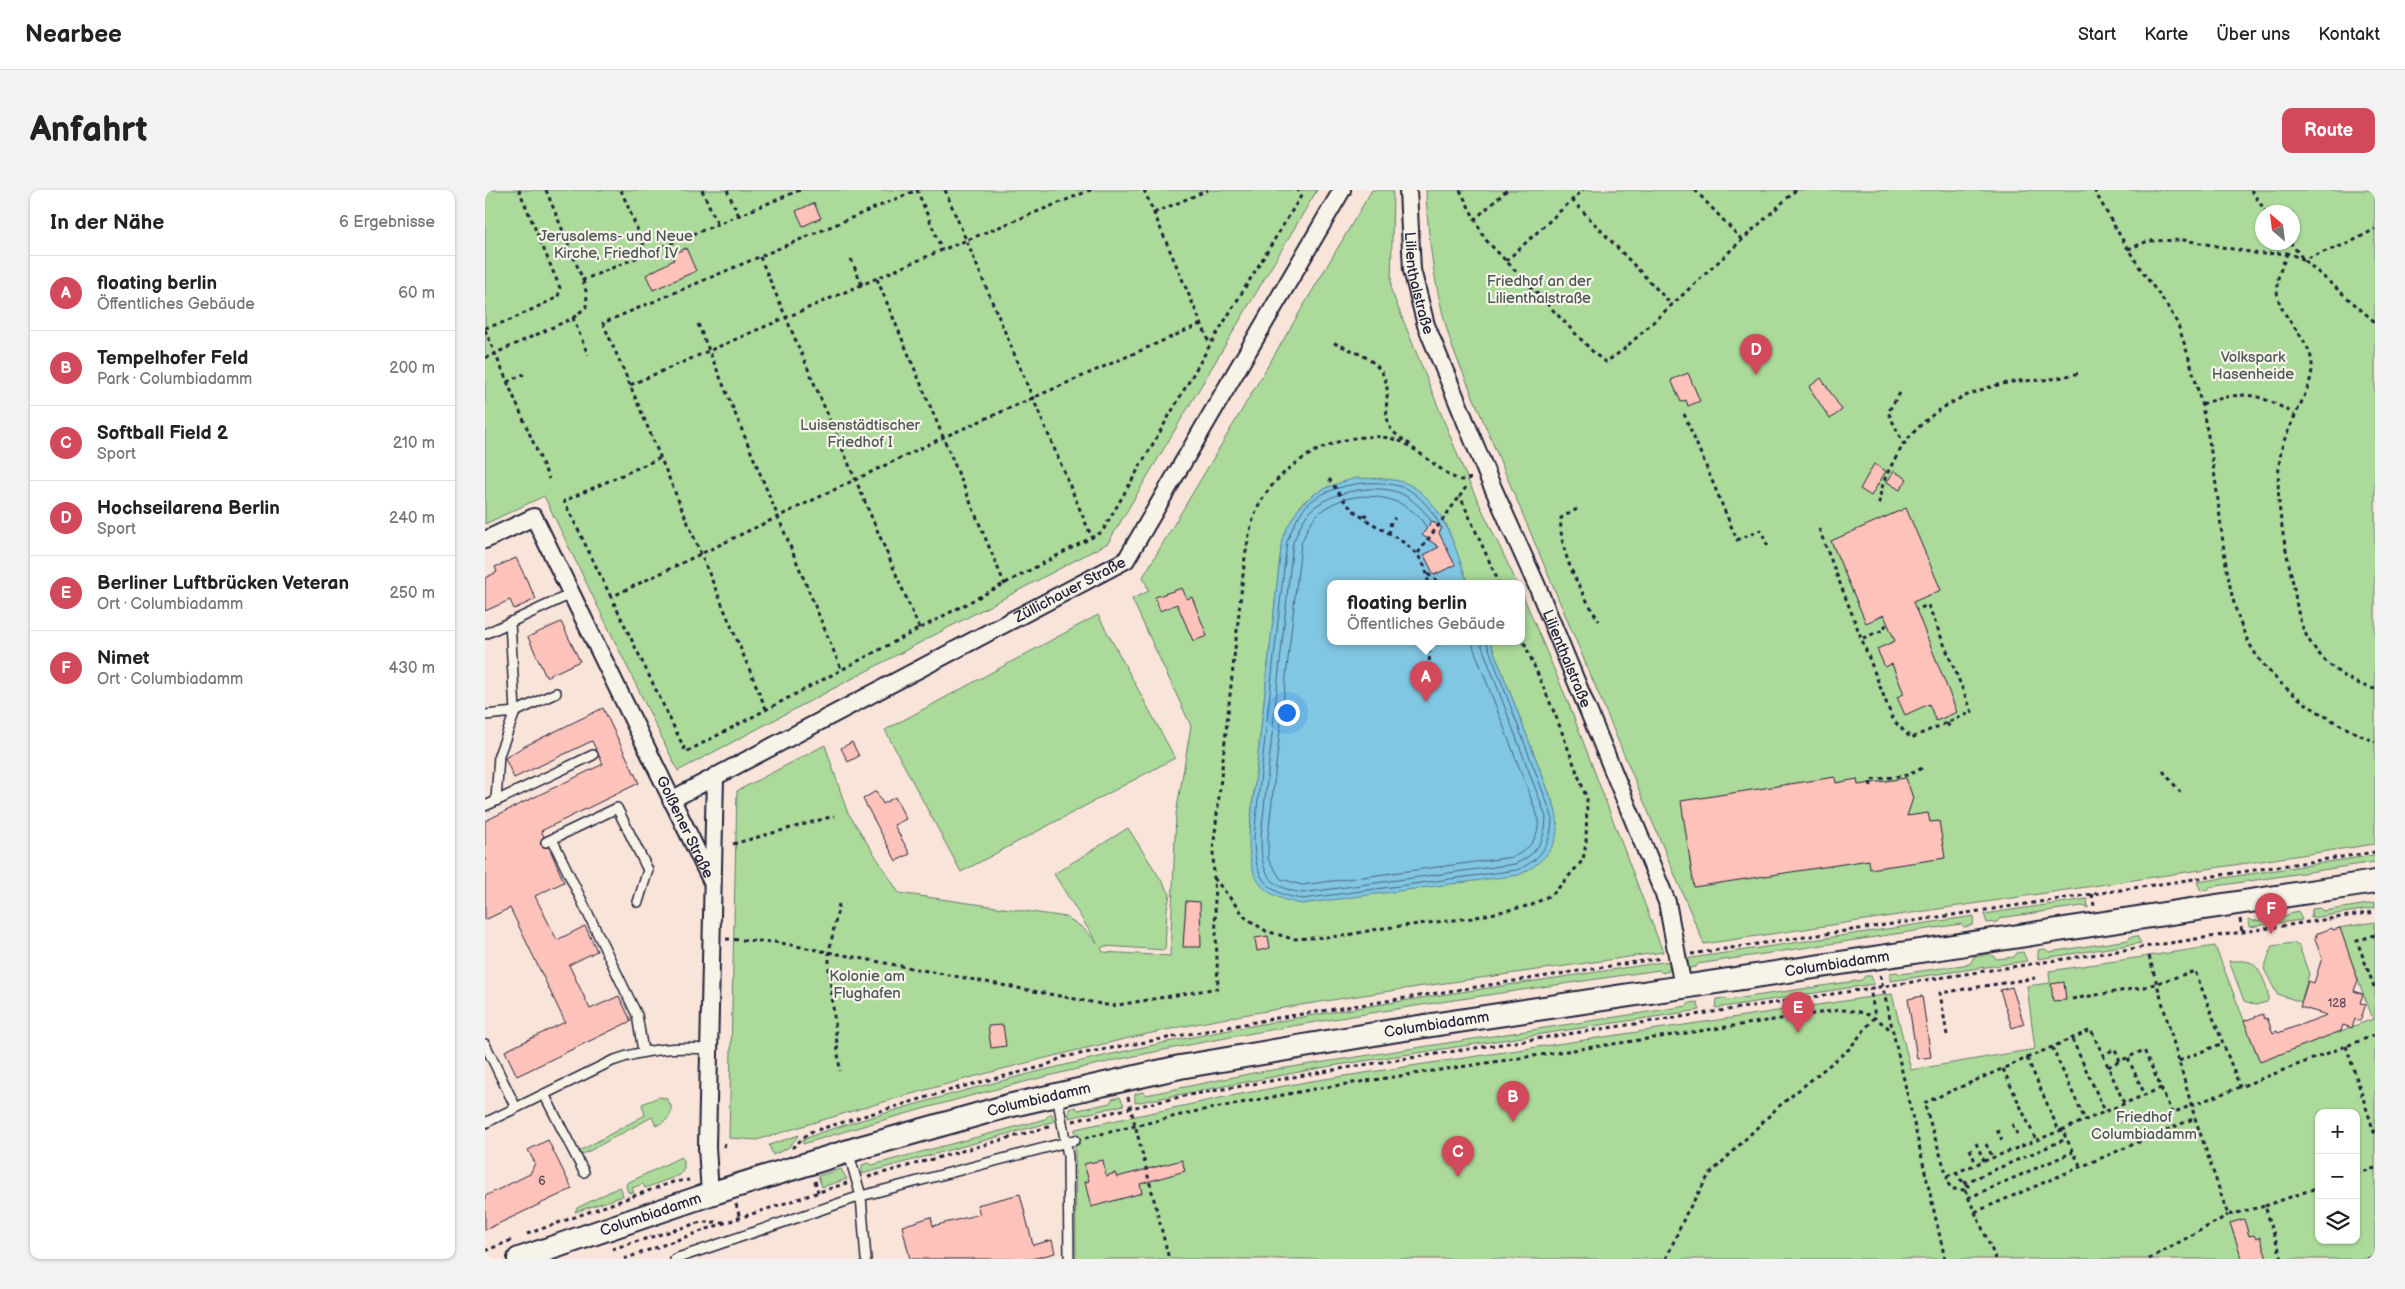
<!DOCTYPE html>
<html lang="de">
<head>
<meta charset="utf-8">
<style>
  :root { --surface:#fff; --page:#f2f2f2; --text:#222; --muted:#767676; --line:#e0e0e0; --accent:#d1495b }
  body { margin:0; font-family:"Balsamiq Sans",sans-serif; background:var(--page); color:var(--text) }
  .controls { position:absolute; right:15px; bottom:15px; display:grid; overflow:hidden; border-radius:10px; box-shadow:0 1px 4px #0004 }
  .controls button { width:45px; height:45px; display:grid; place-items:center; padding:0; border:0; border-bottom:1px solid var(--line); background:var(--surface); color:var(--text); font:25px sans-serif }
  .compass { position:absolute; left:1770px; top:15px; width:45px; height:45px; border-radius:50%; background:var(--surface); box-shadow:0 1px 4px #0004; rotate:332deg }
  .you { position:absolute; left:801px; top:522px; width:18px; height:18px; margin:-12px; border:4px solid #fff; border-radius:50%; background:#1a73e8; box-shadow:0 0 0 8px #1a73e833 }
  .badge { display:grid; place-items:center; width:32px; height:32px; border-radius:50%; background:var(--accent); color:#fff; font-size:16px; font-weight:700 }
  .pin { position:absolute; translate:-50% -41px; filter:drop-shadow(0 1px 2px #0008) }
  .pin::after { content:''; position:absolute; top:26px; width:18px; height:15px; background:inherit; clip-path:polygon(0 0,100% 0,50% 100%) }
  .popup { position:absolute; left:842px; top:390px; width:198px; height:65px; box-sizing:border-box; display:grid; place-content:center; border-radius:10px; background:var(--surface); filter:drop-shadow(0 1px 4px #0005); font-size:16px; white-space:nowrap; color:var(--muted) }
  .popup b { font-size:19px; color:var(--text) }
  .popup::after { content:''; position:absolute; left:50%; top:100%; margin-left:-10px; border:10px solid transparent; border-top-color:var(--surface) }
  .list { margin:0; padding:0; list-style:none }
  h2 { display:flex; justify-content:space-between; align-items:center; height:65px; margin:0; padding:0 20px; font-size:21px }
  h2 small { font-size:16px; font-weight:400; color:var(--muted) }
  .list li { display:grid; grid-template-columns:32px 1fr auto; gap:15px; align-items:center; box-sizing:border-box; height:75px; padding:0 20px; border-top:1px solid var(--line) }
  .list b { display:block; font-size:19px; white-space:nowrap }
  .list p { margin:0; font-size:16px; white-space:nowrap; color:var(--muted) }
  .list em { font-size:16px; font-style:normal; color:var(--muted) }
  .icon { flex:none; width:28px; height:28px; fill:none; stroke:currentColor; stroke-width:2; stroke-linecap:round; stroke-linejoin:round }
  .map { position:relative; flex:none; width:1890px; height:1069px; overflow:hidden; border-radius:10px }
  header { display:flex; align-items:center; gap:30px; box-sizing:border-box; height:70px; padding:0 25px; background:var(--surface); border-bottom:1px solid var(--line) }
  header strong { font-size:24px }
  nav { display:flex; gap:28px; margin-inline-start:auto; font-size:18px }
  .intro { display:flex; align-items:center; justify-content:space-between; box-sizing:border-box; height:120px; padding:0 30px }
  h1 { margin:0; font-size:35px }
  .button { padding:12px 22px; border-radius:10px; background:var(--accent); color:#fff; font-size:18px; font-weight:700 }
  main { display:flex; gap:30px; padding:0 30px }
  aside { flex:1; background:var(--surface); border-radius:10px; box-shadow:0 1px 4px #0004 }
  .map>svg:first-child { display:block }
  .green { fill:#abda9a; stroke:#667e6a; fill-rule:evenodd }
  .water { fill:#81c6e2; stroke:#5b849f }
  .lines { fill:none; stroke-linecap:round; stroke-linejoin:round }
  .shore { stroke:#48647e; stroke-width:1 }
  .building { fill:#fdc2b9; stroke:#22223b }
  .service-casing { stroke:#22223b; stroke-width:12 }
  .minor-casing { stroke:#22223b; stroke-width:20 }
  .secondary-casing { stroke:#22223b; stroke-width:26 }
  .path { stroke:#22223b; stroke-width:3; stroke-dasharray:4 4; stroke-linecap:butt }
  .service { stroke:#f7f3e8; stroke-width:9 }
  .minor { stroke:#f7f3e8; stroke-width:16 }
  .secondary { stroke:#f7f3e8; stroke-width:22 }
  .labels { text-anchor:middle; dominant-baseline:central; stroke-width:4.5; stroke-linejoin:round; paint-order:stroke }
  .number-label { font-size:12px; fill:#594a5a }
  .park-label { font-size:15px; fill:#4b5958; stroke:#f7f3e8 }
  .street-label { font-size:15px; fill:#22223b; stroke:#f7f3e8 }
</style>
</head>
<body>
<header>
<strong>Nearbee</strong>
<nav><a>Start</a><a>Karte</a><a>Über uns</a><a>Kontakt</a></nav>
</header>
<div class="intro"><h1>Anfahrt</h1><a class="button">Route</a></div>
<main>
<aside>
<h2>In der Nähe<small>6 Ergebnisse</small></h2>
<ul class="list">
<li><span class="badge">A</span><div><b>floating berlin</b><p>Öffentliches Gebäude</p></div><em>60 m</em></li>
<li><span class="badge">B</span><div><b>Tempelhofer Feld</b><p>Park · Columbiadamm</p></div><em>200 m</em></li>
<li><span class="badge">C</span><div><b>Softball Field 2</b><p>Sport</p></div><em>210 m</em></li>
<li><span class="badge">D</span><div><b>Hochseilarena Berlin</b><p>Sport</p></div><em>240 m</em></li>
<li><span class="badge">E</span><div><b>Berliner Luftbrücken Veteran</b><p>Ort · Columbiadamm</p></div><em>250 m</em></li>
<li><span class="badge">F</span><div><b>Nimet</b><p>Ort · Columbiadamm</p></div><em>430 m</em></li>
</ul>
</aside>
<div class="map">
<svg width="1890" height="1069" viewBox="0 0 1890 1069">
  <rect width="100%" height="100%" fill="#f9e4da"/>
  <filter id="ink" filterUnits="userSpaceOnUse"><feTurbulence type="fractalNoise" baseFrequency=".02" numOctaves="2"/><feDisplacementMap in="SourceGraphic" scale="10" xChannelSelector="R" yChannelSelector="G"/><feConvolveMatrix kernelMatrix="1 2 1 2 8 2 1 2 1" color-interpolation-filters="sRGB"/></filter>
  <g filter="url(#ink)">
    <path class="green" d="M0 0H832L623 353 193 581 59 306 0 334Z
      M887 0H908L906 100 982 288 1032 393H983L961 334 844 296 817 313 797 350 764 646 1070 618 1005 451H1036V401L1085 517 1178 762C1017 786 854 805 695 837 551 867 411 907 272 950L244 948 252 601 340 555 362 621 414 703 581 727 598 738 612 753 569 684 643 638 685 704 682 719 680 760 620 756 616 758 618 762 685 766 691 624 706 536 647 409 664 401 658 387Z
      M941 0H1890V654L1219 754 968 159C951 107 943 55 941 0ZM1778 22H1808V52H1778Z
      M613 425 690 568 476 682 400 540Z
      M1890 665V672L1725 697 1723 700 1716 701 1712 692Z
      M1602 709 1603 718 1597 716 1515 728 1512 732 1502 733 1499 724Z
      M1890 713V718L1826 728 1827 719 1834 718 1838 721Z
      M1813 721 1817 730 1764 737 1763 729 1769 731 1803 726 1805 723Z
      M1489 726 1488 735 1479 737 1476 734 1213 774 1211 777 1203 778 1200 769Z
      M1890 732V1069H591L590 939 735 908 826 891 1399 805 1407 804 1426 880 1550 859 1542 796 1565 793 1564 781 1730 756 1775 871 1888 829 1853 738ZM1834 923H1871V1050H1834Z
      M1652 746 1656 753 1553 769V760L1560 759 1564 762 1643 750 1645 747Z
      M1808 753 1814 756 1824 784 1816 812 1792 804 1779 779 1787 756Z
      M1538 762 1542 771 1405 791V783L1411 782 1415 784 1485 774 1489 767 1505 764 1512 769 1529 767 1532 763Z
      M1185 771 1184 781 1177 783 1174 780C997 806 820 830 645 867 535 891 426 921 318 954V950L334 943C453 906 574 874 697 849 858 817 1022 796 1185 771Z
      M1744 771C1751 771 1761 770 1767 773 1775 778 1787 804 1782 812L1771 815 1759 811Z
      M1380 786H1386L1389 794 1231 818 1232 809 1239 808 1243 810 1377 790Z
      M1212 812 1215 820 846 876 650 913V904L658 902 661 905 768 883 1202 816 1204 813Z
      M174 907 181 908 186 916C188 928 180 931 171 936L167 927 95 966 93 962 160 925 157 914Z
      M635 907 639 915 584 928V919L590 917 593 920 625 913 627 909Z
      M566 923 570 931 377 984V975L383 973 387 975 560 929Z
      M314 945 303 958 288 965 284 955Z
      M196 967 199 970V979L195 985 160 998 158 994 147 998 149 1003 143 1002 141 996 142 993Z
      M356 979 362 989 337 997 333 986Z
      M134 997 136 998 138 1006 90 1022 92 1018Z"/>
    <path class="water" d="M871 288C887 289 910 287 925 295 960 314 970 359 983 393H846V451H1005L1070 618C1079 651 1062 671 1034 685L816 714C773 705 764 688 764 646L797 349C815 308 828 300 871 288Z"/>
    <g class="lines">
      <path class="shore" d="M946 331C940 321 930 312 921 306 897 291 844 301 825 321 817 330 813 342 808 352L776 646C776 680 781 697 817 703L1030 674C1052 664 1060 651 1061 627L995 451
        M955 335C948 322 936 306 922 299 893 286 841 294 820 317 812 327 807 339 802 351L769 646C769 683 777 703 817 709L1032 680C1057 669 1067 653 1067 626L1001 451
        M941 337C921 300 858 296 830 327 823 335 820 345 816 354L783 646V669L796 689 817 695 1028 667C1046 659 1057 644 1052 624L989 459 987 451"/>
    </g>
    <path class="building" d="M329 13 336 28 318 36 311 21Z
      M201 58 211 81 168 100 161 85 189 70 187 65Z
      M1203 183 1215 211 1203 216 1201 210 1196 212 1186 190Z
      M1336 188 1357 220 1345 229 1324 197Z
      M1389 274 1401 281 1386 306 1375 299Z
      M1409 281 1422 289 1415 300 1402 292Z
      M1421 318 1456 400 1428 412 1472 522 1451 531 1444 514 1420 525 1412 507 1419 504 1407 474 1400 477 1392 459 1410 451 1399 425 1381 433 1346 351Z
      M947 331 957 338 954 343 970 375 949 385 939 365 954 357 937 345Z
      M31 368 51 409 29 419 25 410 0 421V388L12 382 10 377Z
      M697 398 702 409 707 407 722 446 708 451 692 414 675 421 670 407Z
      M76 432 95 471 61 487 43 447Z
      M118 518 154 593 56 641 59 646 55 654 58 657H64L79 692 50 706 72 750 100 736 112 761 84 775 105 819 134 806 146 831 32 886 20 861 80 832 25 718 0 730V631L118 574 107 551 29 588 20 568 38 557Z
      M367 552 374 566 363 572 356 558Z
      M1350 587 1351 593 1372 589 1373 595 1421 588 1428 608 1422 626 1443 623 1445 632 1454 631 1460 668 1385 679 1384 670 1209 697 1196 611Z
      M391 601 398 614 410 607 421 629 409 635 425 664 411 671 378 609Z
      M701 711 715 712 716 757H698Z
      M1847 738 1848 740 1855 738 1873 790 1869 801 1878 804 1875 813 1881 814 1875 831 1870 829 1867 838 1858 835 1856 841 1775 872 1759 831 1778 824 1780 829 1782 828 1788 843 1792 841 1793 843 1842 825 1815 817 1823 791 1829 793 1837 768 1829 747H1832L1831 744Z
      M783 746 785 758 772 761 770 748Z
      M1579 792 1581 810 1568 811 1566 794Z
      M1527 797 1539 834 1527 838 1515 800Z
      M1437 806 1446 867 1432 869 1423 809Z
      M518 835 521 856 506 858 503 836Z
      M63 950 87 999 0 1040V1006L45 984 50 973 43 960Z
      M618 970 621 986 630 983 632 987 697 970 700 981 655 994 657 1003 606 1017 600 992 604 991 599 974Z
      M535 1004 548 1055 567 1050 570 1063 547 1069H425L417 1036 446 1027 448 1036 495 1024 492 1015Z
      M1759 1029 1764 1046 1769 1045 1771 1049 1775 1047 1782 1069H1757L1745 1033Z"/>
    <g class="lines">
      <defs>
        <path id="service" d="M0 444 86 404
          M0 525 30 522 71 503
          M11 611 108 565
          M0 616 11 611 14 565 30 522 25 432
          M67 649 152 825 158 861
          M61 652 132 618 163 680 153 712
          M0 854 31 918
          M59 904 99 982
          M572 905 583 966 584 1069
          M0 933 127 871C160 859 189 857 223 859
          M363 961 376 1006 381 1069
          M190 1069 376 1006 590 950"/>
        <g id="minor">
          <path id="s1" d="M923 0 927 80 941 135 1004 289 1052 396 1182 712 1198 797"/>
          <path id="s2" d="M0 350 49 327 226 690"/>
          <path id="s3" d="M186 610 641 370 857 0"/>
          <path d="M225 1004 222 957 230 586"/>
        </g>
        <g id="secondary">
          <path id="s4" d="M34 1069 225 1004 377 957 523 916 695 877 907 841 1890 692"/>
        </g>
      </defs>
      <use href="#service" class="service-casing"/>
      <use href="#minor" class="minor-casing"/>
      <use href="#secondary" class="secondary-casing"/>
      <path class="path" d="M61 0 98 90 315 0
        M136 0 162 63
        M217 0 232 33
        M242 0 253 24
        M460 0 607 348
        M659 0 725 154
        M975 0 1000 49 1111 165 1121 172 1138 160 1311 0
        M1210 0 1257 50
        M1609 0C1625 28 1641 57 1659 84 1670 100 1688 121 1694 138 1711 186 1723 237 1730 288 1738 341 1740 418 1770 463 1798 505 1846 532 1890 552
        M1766 0 1781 22
        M1087 10 1187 115
        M669 23 723 0
        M989 30 1022 0
        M1805 52 1818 69 1890 132
        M1643 59 1663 51 1699 50 1775 64 1802 63 1818 69 1862 54 1890 39
        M1802 63C1799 73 1792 85 1792 96 1790 126 1825 145 1827 174 1829 199 1801 235 1796 262 1788 305 1799 351 1808 393 1811 408 1812 424 1818 438 1829 466 1860 493 1890 499
        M275 67 435 440
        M366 69 377 95
        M1021 71 1098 0
        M392 89 520 395
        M88 128 101 117 102 105 98 90
        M213 134 357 481
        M716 134 459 247 126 407 201 562 617 342 725 155 816 6 813 0
        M0 138 23 131 73 107 75 98 34 0
        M0 140 64 289
        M849 153C876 164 905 173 902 208 901 217 901 231 906 239 910 245 921 251 927 256
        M0 168 88 128 103 165
        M22 192 39 184
        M145 195 118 133 432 0 457 60
        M1415 203 1403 222 1419 255
        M1717 214C1759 200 1771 202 1809 224
        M1199 224 1252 350 1276 340 1284 359
        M844 289C851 298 858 311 867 319 893 343 942 352 943 393
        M981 297 975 306 1014 393
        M1394 314C1396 293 1403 281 1414 262 1438 222 1482 200 1527 192 1537 190 1547 191 1557 190 1570 189 1582 186 1595 183
        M1092 319 1076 328C1073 362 1096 402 1114 431
        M879 327 882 323
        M1334 339 1408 530 1426 548 1487 522 1443 415 1431 420
        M904 344 906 331 910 328
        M933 363 975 306
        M943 384 954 393
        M126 407 79 311 175 268
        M1378 448 1398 440 1402 433
        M944 451 945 504
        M281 519 145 195 457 60 606 0
        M1462 533 1466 540
        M1678 581 1696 603
        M1386 596 1385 590 1423 585 1439 577
        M248 654 349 626
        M729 688 761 728 781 741 808 749 857 746 899 738 987 728 1047 715 1069 703 1098 670 1101 653 1102 609 1072 529 1036 445
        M1607 704 1609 716
        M354 714 344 762V780L355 881
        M1755 729 1757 742
        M1890 745 1872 751 1890 799
        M241 749 290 752 627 816 733 798 728 661 760 367C763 350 765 335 772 319 794 271 861 235 912 250 930 255 964 290 977 290 981 290 984 288 988 288
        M1206 764 1890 662
        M1664 766 1710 928 1743 1025 1780 1016 1797 1069
        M1395 785 1460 1069
        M1587 809 1660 797 1710 781 1755 897
        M1462 845 1455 803 1550 788
        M1587 849 1620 921
        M1861 856 1890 945
        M1567 857 1600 930
        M1618 865 1639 913
        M1542 868 1574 941
        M1643 868 1660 905
        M1694 871 1738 853
        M1623 877 1635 871
        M1518 879 1551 950
        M1676 898 1687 923 1890 845
        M643 907 684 1069
        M588 931 704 905 878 875 1890 722
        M1527 934 1532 944
        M1512 940 1517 950
        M600 948 708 922 835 898 1355 820C1380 821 1388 825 1407 841
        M1491 953 1499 971
        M1501 954 1508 968
        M239 957 241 950
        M307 958 325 942 476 897 560 876 578 867 792 828 1177 768
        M1485 959 1491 974
        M1471 982 1475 989 1483 996 1480 1000 1467 999 1462 992V986L1439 913 1606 840 1618 865 1630 859 1635 871 1659 860 1676 898 1577 940
        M1871 984 1890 978
        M1462 986 1577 940 1596 977
        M383 987 567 936
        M330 991 333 1002
        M1479 993 1581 949
        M1480 1000 1511 1069
        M1483 1008 1588 962
        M251 1014 255 1028
        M1780 1016 1834 997
        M1490 1022 1710 928
        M42 1044 188 992 204 990
        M127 1059 216 1032H239
        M0 1061 27 1050
        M139 1069 242 1032 362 993
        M1181 1069 1201 1024 1224 985 1293 917 1364 859 1390 827 1385 798
        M1664 1069 1743 1025
        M1882 1069 1890 1067"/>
      <use href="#service" class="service"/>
      <use href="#minor" class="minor"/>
      <use href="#secondary" class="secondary"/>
    </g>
  </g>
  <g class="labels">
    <g class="number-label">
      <text x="1852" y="813">128</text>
      <text x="57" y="991">6</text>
    </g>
    <g class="park-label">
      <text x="131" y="46">Jerusalems- und Neue<tspan x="131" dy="17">Kirche, Friedhof IV</tspan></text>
      <text x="1054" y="91">Friedhof an der<tspan x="1054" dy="17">Lilienthalstraße</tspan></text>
      <text x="1768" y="167">Volkspark<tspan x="1768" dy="17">Hasenheide</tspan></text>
      <text x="375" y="235">Luisenstädtischer<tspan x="375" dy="17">Friedhof I</tspan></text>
      <text x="382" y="786">Kolonie am<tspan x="382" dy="17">Flughafen</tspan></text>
      <text x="1659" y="927">Friedhof<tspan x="1659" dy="17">Columbiadamm</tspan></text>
    </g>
    <g class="street-label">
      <text stroke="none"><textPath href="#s1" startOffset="94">Lilienthalstraße</textPath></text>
      <text stroke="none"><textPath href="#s3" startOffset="451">Züllichauer Straße</textPath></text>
      <text stroke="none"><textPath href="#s1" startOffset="499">Lilienthalstraße</textPath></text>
      <text stroke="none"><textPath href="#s2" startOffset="399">Golßener Straße</textPath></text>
      <text stroke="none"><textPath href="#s4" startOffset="1354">Columbiadamm</textPath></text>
      <text stroke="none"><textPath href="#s4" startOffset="949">Columbiadamm</textPath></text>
      <text stroke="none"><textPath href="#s4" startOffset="544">Columbiadamm</textPath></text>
      <text stroke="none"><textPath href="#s4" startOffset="139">Columbiadamm</textPath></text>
    </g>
  </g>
</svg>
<div class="controls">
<button>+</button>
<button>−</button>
<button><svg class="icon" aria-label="layers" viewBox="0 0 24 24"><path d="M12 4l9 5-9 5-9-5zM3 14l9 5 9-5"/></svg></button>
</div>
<svg class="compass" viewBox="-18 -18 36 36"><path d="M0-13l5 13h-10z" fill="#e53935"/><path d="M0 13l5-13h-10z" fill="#767676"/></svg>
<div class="you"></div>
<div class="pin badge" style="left:941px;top:512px">A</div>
<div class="popup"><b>floating berlin</b>Öffentliches Gebäude</div>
<div class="pin badge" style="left:1028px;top:932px">B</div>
<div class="pin badge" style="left:973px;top:987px">C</div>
<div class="pin badge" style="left:1271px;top:185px">D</div>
<div class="pin badge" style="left:1313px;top:843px">E</div>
<div class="pin badge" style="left:1786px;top:744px">F</div>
</div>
</main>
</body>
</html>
